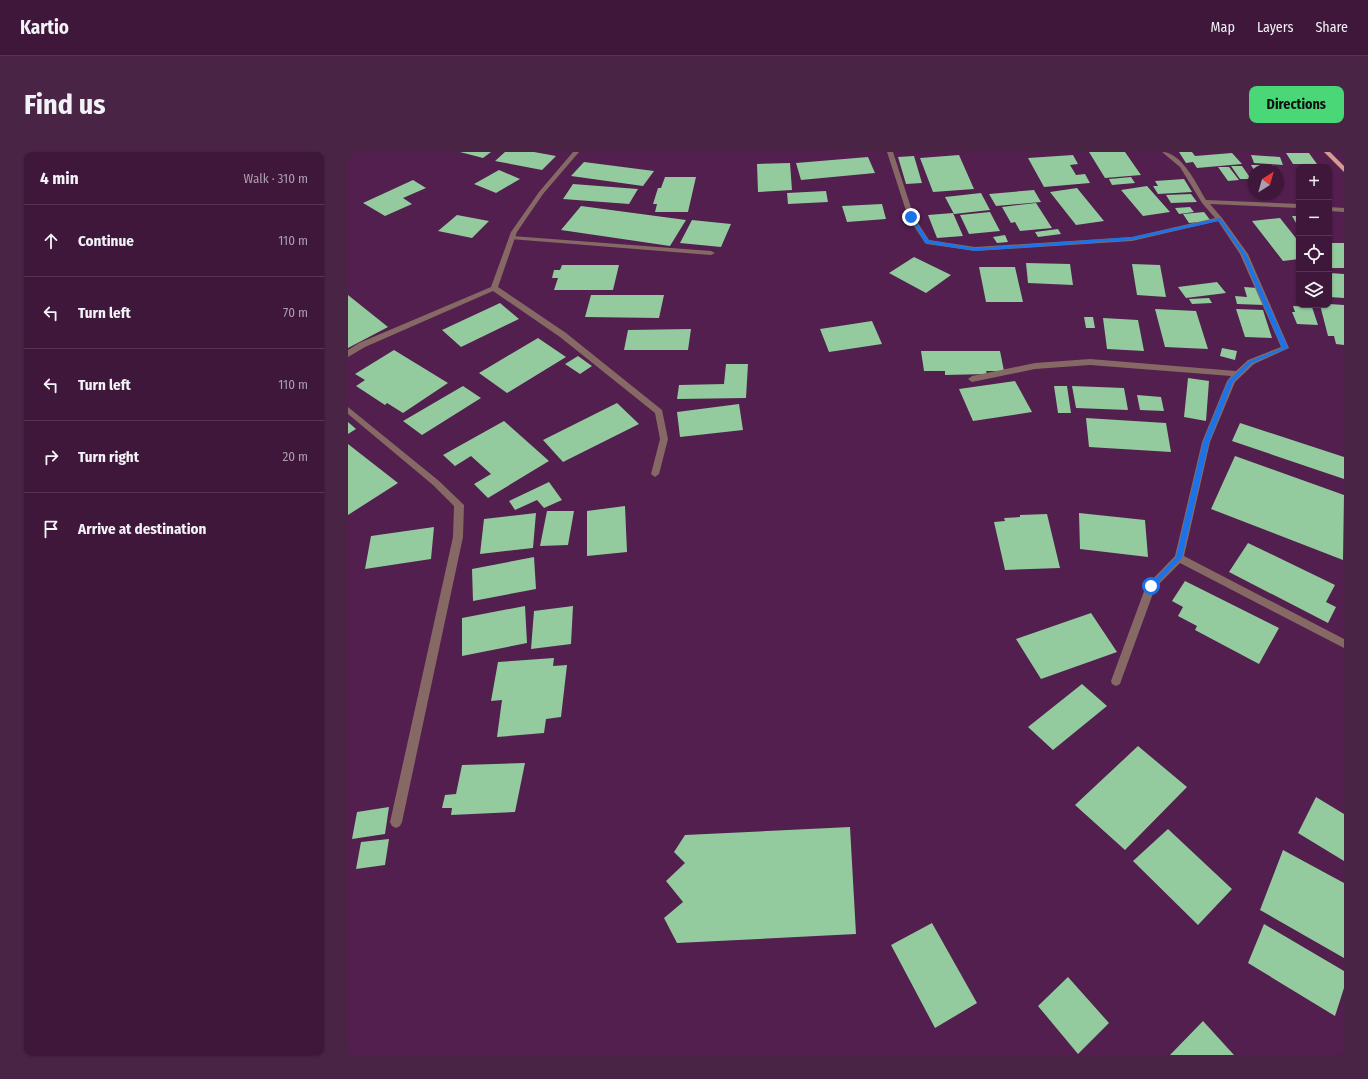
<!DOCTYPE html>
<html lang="en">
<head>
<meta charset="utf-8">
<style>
  :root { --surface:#3e173a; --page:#492445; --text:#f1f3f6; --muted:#ad9faf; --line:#573654; --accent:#4ad778 }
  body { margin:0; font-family:"Fira Sans Condensed",sans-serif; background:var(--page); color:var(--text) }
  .controls { position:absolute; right:12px; top:12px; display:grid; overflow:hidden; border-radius:8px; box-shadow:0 1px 3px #0004 }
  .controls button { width:36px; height:36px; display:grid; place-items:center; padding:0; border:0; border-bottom:1px solid var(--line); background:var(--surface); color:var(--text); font:20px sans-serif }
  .compass { position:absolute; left:900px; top:12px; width:36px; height:36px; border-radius:50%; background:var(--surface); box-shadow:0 1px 3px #0004; rotate:37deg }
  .stop { position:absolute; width:12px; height:12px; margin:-9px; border:3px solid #1a73e8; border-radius:50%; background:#fff }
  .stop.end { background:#1a73e8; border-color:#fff; box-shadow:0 1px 4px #0008 }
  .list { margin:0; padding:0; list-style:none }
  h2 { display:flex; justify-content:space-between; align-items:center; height:52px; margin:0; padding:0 16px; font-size:17px }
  h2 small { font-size:13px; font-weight:400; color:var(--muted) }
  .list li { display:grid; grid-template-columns:26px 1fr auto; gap:12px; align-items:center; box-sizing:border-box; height:72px; padding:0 16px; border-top:1px solid var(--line) }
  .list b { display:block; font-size:15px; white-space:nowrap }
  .list em { font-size:13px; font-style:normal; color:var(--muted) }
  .icon { flex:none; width:22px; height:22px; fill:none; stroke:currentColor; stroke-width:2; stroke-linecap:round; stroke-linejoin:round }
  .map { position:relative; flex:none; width:996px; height:903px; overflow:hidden; border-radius:8px }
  header { display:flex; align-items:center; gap:24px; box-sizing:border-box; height:56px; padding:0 20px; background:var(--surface); border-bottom:1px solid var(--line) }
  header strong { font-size:19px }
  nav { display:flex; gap:22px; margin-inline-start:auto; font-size:14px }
  .intro { display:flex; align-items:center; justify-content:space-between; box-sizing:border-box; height:96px; padding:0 24px }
  h1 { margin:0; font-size:28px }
  .button { padding:10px 18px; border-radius:8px; background:var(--accent); color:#111; font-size:14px; font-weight:700 }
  main { display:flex; gap:24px; padding:0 24px }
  aside { flex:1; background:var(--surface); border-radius:8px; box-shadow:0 1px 3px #0004 }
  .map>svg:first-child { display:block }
  .building { fill:#93ca9e }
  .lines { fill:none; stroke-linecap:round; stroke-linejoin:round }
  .lane { fill:#866964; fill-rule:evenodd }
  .street { fill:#866964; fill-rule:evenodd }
  .primary { fill:#d59b90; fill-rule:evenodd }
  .route { fill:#1a73e8 }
</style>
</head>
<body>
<header>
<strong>Kartio</strong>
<nav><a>Map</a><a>Layers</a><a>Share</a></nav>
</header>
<div class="intro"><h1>Find us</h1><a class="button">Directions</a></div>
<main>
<aside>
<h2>4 min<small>Walk · 310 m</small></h2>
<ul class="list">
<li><svg class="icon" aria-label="ahead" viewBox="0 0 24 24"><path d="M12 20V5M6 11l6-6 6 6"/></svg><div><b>Continue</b></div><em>110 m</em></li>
<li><svg class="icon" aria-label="left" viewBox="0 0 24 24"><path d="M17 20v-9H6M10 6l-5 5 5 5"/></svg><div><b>Turn left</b></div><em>70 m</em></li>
<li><svg class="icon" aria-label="left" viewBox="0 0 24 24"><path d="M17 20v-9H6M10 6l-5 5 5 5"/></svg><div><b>Turn left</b></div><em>110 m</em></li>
<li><svg class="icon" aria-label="right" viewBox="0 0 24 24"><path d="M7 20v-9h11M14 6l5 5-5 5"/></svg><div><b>Turn right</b></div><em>20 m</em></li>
<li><svg class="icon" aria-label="arrive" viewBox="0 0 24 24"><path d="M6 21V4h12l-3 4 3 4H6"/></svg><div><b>Arrive at destination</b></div></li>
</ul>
</aside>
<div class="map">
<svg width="996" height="903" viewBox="0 0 996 903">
  <rect width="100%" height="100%" fill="#521f4e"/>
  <path class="building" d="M112 0H143L135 6Z
    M157 0H186L208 4 194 18 147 9Z
    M741 0H777L793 23 757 26Z
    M831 0H844L847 4 884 1 894 12 849 16 845 10 838 11Z
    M938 1H961L969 12H945Z
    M611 3 626 37 585 40 572 6Z
    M725 3 730 12 722 13 728 23 737 22 742 31 696 35 680 6Z
    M903 3 932 5 935 13 906 11Z
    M566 4 574 31 558 32 550 5Z
    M520 5 527 21 453 28 448 11Z
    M236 10 306 19 295 34 223 24Z
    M442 11 444 38 410 40 409 12Z
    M903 13H925L927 18H906Z
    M883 14H894L903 27H892Z
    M870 15H881L891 28 880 29Z
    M151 18 172 27 148 41 126 32Z
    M317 25H348L340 60H307L309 52H305L310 36H313Z
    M783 25 787 31 764 33 761 27Z
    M836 27 844 40 810 42 805 34H810L807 29Z
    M65 28 78 36 55 46 64 52 37 64 15 51Z
    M225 32 290 37 281 52 215 47Z
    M799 34 822 60 795 64 773 38Z
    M729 36 756 69 728 73 702 40Z
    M686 38 693 50 648 54 641 42Z
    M478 39 480 50 440 52 439 41Z
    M633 41 642 58 606 62 597 45Z
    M843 42 849 50 823 51 818 43Z
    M688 51 704 76 672 79 667 70 663 71 654 55Z
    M534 52 538 67 499 70 494 54Z
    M233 54 338 68 322 94 213 78Z
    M842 55 846 60 831 62 827 56Z
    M642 60 652 79 621 82 612 63Z
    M856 60 863 69 841 71 835 62Z
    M605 61 615 84 589 86 580 63Z
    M109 63 141 69 124 86 90 79Z
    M944 64H951V76Z
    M932 66 951 90V107L935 109 904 69Z
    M344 68 383 72 373 95 332 91Z
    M710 77 713 82 690 85 687 80Z
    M657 83 660 90 649 91 645 85Z
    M981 91H996V116H981Z
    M566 105 603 123 578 141 541 121Z
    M678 111 722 112 725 133 680 131Z
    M784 112 812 113 818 145 789 143Z
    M214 113H271L265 138H206L210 126H204L206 118H212Z
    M631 115H667L675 150H638Z
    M981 121 996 122V146L981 145Z
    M869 130 878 141 838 146 830 135Z
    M896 135 910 136 916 153 889 152 887 144 899 145Z
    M0 143 40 175 0 196Z
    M243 143H316L311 166 237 165Z
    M861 146 864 151 844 152 841 147Z
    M152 151 171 167 113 195 94 178Z
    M981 152 996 153V193L988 192 986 184H980L972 153Z
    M945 154 964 155 970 173 949 172 944 160H947Z
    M807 157 848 159 860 197 817 195Z
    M888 157 915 158 924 186 897 185Z
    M736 165H745L747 176H738Z
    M755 166 790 168 796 199 759 197Z
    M524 169 534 192 481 200 472 177Z
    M343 177 340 198H276L280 178Z
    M190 186 218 205 159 241 131 221Z
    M874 196 889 199 887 208 872 204Z
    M46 198 100 231 55 261 39 251 37 253 8 234 17 228 7 222Z
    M573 199H652L656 219H638L639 222 597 223V219H576Z
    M230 204 244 214 232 222 217 212Z
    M378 212H400L398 246 329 247 331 233 376 232Z
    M840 226 861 229 858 269 836 265Z
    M667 229 684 260 625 269 611 237Z
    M115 234 133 246 74 283 55 269Z
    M706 234H719L723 261H710Z
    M724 234 776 236 780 258 728 256Z
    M789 243 813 245 816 259 792 258Z
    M269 251 291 272 215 310 195 288Z
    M391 252 395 278 332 285 329 260Z
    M738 266 818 271 823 300 741 295Z
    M156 269 201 309 140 346 126 332 143 322 123 304 107 314 95 303Z
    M0 270 8 277 0 282Z
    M892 271 996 305V327L884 289Z
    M0 292 50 331 0 363Z
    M887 304 996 343 995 408 863 357Z
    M201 330 214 348 196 356 189 348 167 358 161 349Z
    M277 354 279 400 239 404V359Z
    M199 359H226L220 393 192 394Z
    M188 361 185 396 132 402 136 367Z
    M731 361 797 368 800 405 732 397Z
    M699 362 712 416 657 418 646 370 657 369 656 366 672 365V363Z
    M86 375 83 407 17 417 23 384Z
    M900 391 987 433 978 450 988 455 980 471 881 420Z
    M186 405 188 437 125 449 124 417Z
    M837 429 931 476 911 512 847 478 849 474 830 464 835 455 824 449Z
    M177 454 179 491 114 504V466Z
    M225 454 223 492 183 497 186 459Z
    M743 461 769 500 693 527 668 487Z
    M206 506 205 514 219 513 213 565 198 567 196 581 149 585 154 548 143 549 150 510Z
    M734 532 759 554 705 598 680 575Z
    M790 594 839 635 777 698 727 653Z
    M177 611 167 660 103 663 104 656H94L97 643 108 642 114 613Z
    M968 645 996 662V709L950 681Z
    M41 655 37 682 4 687 9 660Z
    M502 675 508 782 329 791 316 766 335 750 318 729 337 711 326 700 337 683Z
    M820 677 884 737 850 773 785 709Z
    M41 687 37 713 8 717 13 690Z
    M935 698 996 731V806L912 758Z
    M584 771 629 851 587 876 543 793Z
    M916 772 996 819V836L987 864 900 811Z
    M720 825 761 871 730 902 690 854Z
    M855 869 886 903H822Z"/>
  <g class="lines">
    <path class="lane" d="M164 84 363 99 367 101 363 103 162 87 161 86Z"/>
    <path class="street" d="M225 0H231L195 42 169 80 150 135 218 181 314 258 320 287 311 322 307 325 303 322 312 287 307 261 212 185 145 139 17 195 0 205V198L11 191 143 135 163 80 191 40Z
      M539 0H545L566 65 581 88 627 95 784 85 867 66 854 51 832 15 814 0C834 0 849 33 858 48L951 52V56L862 52 874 66 900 102 941 196 906 212 887 230 862 290 836 404 996 487V496L832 411 807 436 773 529 772 532 768 534 764 532 763 529 798 434 827 404 854 290 879 229 883 224 742 213 687 217 624 230 620 227 624 224 687 211 742 207 888 219 900 208 933 195 892 102 870 69 784 89 627 99 579 92 577 91 560 65Z
      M981 55 996 56V60L981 59Z
      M0 255 91 329 116 353 115 385 54 670 52 674 48 676 44 674 42 670 105 385 106 354 85 333 0 262Z"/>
    <path class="primary" d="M976 0H982L996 14V20Z"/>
  </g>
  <path class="route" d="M561 64H564L580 88 627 96 784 85 872 66 898 102 940 196 904 211 885 230 861 290 834 406 805 436H801V433L828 405 855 290 880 229 901 209 934 196 894 102 871 69 784 88 627 99 577 91Z"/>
</svg>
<div class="controls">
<button>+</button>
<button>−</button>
<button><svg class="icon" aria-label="locate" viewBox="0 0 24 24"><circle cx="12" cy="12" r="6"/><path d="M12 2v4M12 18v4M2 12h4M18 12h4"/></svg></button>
<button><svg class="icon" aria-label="layers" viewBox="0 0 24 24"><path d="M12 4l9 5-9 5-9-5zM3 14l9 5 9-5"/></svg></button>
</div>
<svg class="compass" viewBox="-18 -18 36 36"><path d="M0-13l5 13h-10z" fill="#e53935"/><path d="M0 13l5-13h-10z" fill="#ad9faf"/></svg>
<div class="stop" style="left:803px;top:434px"></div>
<div class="stop end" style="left:563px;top:65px"></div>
</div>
</main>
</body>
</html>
